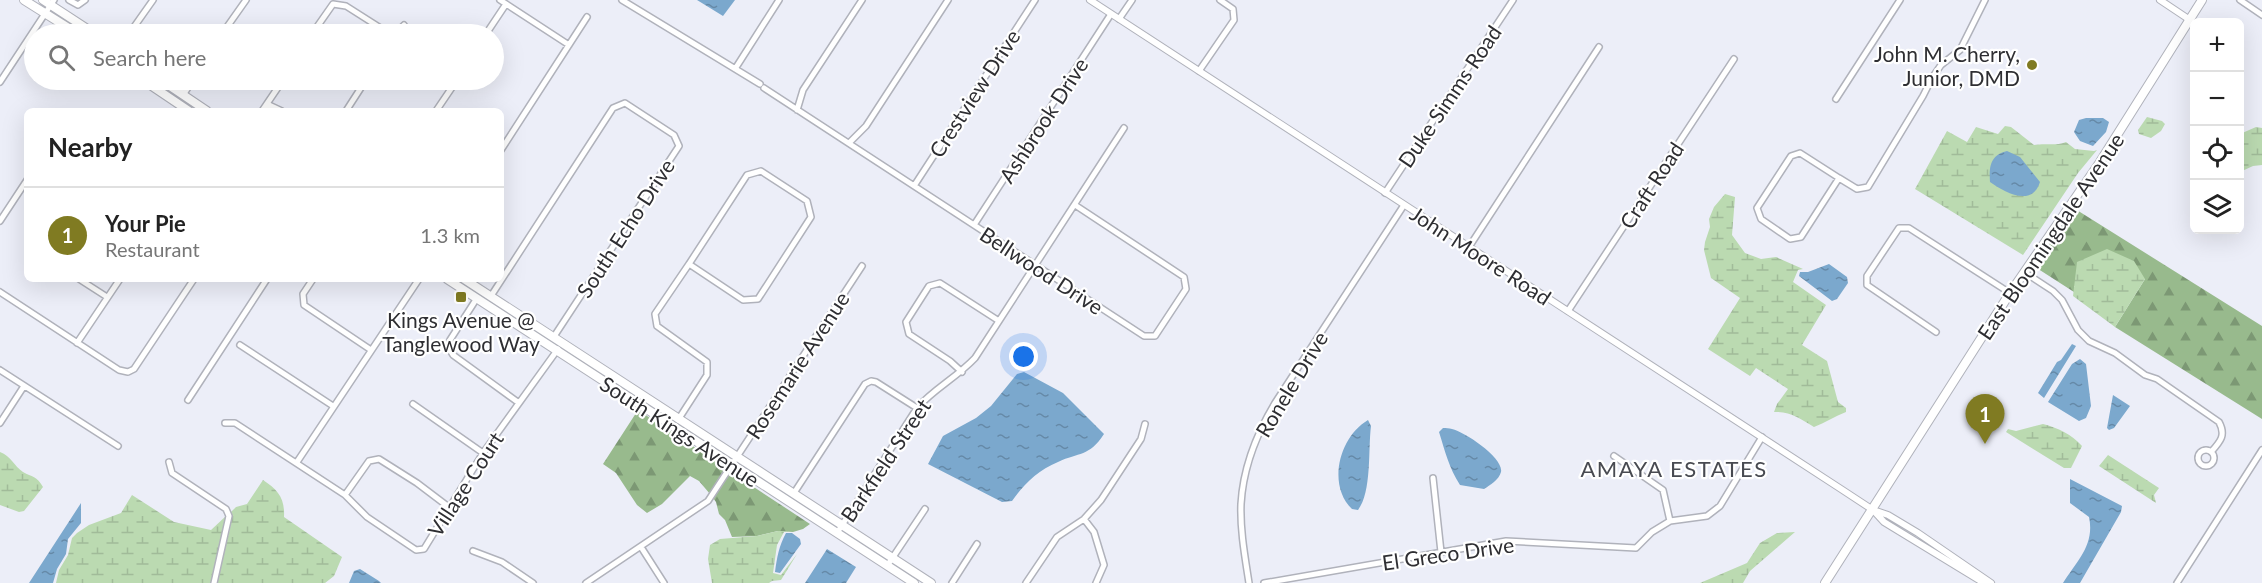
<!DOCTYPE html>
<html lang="en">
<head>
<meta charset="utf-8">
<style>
  :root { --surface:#fff; --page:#f2f2f2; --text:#222; --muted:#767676; --line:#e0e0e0; --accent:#807b22 }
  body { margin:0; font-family:Lato,sans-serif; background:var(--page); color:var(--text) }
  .controls { position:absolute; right:18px; top:18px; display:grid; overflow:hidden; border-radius:9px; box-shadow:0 6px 24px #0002 }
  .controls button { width:54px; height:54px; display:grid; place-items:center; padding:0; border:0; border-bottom:2px solid var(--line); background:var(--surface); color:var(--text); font:30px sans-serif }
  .you { position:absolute; left:1024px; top:357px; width:21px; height:21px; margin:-15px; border:4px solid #fff; border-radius:50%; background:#1a73e8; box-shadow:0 0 0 9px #1a73e833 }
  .badge { display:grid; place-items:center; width:39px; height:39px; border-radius:50%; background:var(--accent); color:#fff; font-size:20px; font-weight:700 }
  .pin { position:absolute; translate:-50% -50px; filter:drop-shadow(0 2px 3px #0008) }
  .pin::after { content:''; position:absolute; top:32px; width:21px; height:18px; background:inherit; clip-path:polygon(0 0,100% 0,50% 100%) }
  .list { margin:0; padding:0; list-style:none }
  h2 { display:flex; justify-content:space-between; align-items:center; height:78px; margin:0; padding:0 24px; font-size:26px }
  h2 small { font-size:20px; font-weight:400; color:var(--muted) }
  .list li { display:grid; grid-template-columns:39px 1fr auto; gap:18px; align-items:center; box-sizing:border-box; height:96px; padding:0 24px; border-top:2px solid var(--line) }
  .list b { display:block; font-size:22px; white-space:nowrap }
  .list p { margin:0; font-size:20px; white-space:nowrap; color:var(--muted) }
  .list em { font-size:20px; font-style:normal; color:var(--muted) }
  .icon { flex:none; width:33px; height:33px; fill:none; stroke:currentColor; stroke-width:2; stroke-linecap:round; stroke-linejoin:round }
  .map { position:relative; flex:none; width:2262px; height:583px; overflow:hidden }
  .search { position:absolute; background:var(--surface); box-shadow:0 6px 24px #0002; left:24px; top:24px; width:480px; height:66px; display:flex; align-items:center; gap:15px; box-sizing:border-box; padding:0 21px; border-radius:33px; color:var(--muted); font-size:22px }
  .panel { position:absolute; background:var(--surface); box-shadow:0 6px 24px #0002; left:24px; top:108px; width:480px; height:174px; border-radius:9px }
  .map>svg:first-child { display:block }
  .forest { fill:url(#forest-firs) }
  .wetland { fill:url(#wetland-marsh) }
  .water { fill:url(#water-ripples) }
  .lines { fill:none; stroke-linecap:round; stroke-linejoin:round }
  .minor-casing { stroke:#b0b2bb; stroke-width:8 }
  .tertiary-casing { stroke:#b0b2bb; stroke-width:8 }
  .secondary-casing { stroke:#b0b2bb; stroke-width:10 }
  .minor { stroke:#fff; stroke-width:5 }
  .tertiary { stroke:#fff; stroke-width:6 }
  .secondary { stroke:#fff; stroke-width:8 }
  .poi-dot { fill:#807b22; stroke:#fff; stroke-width:2 }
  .labels { text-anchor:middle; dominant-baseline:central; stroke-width:4.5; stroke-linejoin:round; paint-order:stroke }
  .poi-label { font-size:21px; fill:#2e2e32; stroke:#fff; text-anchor:end }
  .street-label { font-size:21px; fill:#2e2e32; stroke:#fff }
  .neighbourhood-label { font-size:22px; letter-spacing:1.5px; fill:#484a51; stroke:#fff }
</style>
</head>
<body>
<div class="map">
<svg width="2262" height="583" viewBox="0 0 2262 583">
  <defs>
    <pattern id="forest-firs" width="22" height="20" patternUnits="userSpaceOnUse" patternTransform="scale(1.5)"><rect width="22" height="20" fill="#98ba8d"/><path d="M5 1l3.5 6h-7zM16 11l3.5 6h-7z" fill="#7c9874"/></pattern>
    <pattern id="wetland-marsh" width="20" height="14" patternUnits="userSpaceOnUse" patternTransform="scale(1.5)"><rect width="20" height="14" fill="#bbdab1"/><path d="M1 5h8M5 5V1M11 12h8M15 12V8" fill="none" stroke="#a1bb99"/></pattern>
    <pattern id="water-ripples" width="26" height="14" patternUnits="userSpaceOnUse" patternTransform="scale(1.5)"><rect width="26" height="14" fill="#7ba8cd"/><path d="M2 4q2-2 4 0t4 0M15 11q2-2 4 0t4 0" fill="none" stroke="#6589a7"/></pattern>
  </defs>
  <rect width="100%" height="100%" fill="#eceef8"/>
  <path class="forest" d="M2072 207 2262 326V419L2115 327 2145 279 2074 286V292L2032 265Z
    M638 410 726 468 710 494 699 481 690 476 662 504 647 513 637 505 616 473 603 464Z
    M731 472 810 524 803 529 793 532 778 531 757 536 732 537 725 520 719 514 716 502 713 498Z"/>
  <path class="wetland" d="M2147 117 2162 121 2165 124 2161 131 2151 138 2139 134 2138 130Z
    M2005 126 2011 127 2034 145C2044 143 2057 146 2066 142L2075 149 2094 151 2097 150 2078 173 2023 255 1915 189 1947 131 1967 142 1976 127 1998 134Z
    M2256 127 2262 128V165L2253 166 2240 172V134Z
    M1725 194 1735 197 1732 235 1745 253 1761 259 1776 257 1803 269 1798 270 1793 282 1826 305 1802 345 1827 361 1838 402 1846 408V412C1835 416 1825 423 1814 427 1801 419 1790 411 1774 412L1777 404 1788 389 1756 368 1750 376 1708 349 1740 298 1711 278 1704 250 1705 242 1710 227 1709 219 1714 207Z
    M2107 249 2134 261 2145 279 2115 327 2073 296 2077 262Z
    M2043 424C2058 428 2071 434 2082 446L2071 468H2064L2006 432 2008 429 2016 431Z
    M0 452C11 456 14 466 23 472 32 477 37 476 43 487L24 511 19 512 0 505Z
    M2108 455 2159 488 2154 495 2156 503 2099 466Z
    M263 480C278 490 285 498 284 517L342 557 334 576 325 583H216L230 529 231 512 236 507 247 504Z
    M132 495 174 522 211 530 226 516 211 583H56L59 570 68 555 72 538 77 533 89 525 121 513Z
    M778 531H789L784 532 777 545 773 573 781 575 797 554 781 580 772 581 769 583H712L708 559 710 545 720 539 757 536Z
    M1795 532 1750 571 1743 583H1700L1747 563 1760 543 1777 533Z"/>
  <path class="water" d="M697 0H735L723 16Z
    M2086 118H2103L2109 122 2106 132 2093 146 2080 141 2074 132 2079 120Z
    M2007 151 2020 157 2040 182C2032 208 2004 192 1990 182 1989 167 1990 155 2007 151Z
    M1829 264 1847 277 1848 283 1837 299 1832 301 1799 276 1800 272H1808Z
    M2072 344 2076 346 2044 398 2038 393 2057 362 2061 360Z
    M2080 359 2086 364 2091 406 2086 418 2079 421 2048 402 2072 364Z
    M1024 372 1063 393 1104 434C1089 457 1079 452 1058 462 1038 470 1024 484 1012 501L1002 502 928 464 943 436 976 418 991 406 1017 374Z
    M2113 395 2130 406 2114 428 2109 430 2107 428Z
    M1368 420 1371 426C1368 449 1372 492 1358 510L1352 509C1327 485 1339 437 1368 420Z
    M1443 428C1446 428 1449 428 1452 429 1465 432 1504 458 1501 472 1499 480 1490 485 1484 489L1460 485C1449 468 1445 451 1439 432Z
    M2070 479 2122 506 2121 512 2080 583H2063C2077 561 2095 545 2089 517L2070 503Z
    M81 503V523L68 539 66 554 57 569 53 583H29Z
    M786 533H792L800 539 801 544 780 573 775 572C777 557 779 546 786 533Z
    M827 549 856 567 846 583H805Z
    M360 569 379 581 381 583H349L354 571Z"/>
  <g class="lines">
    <defs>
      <path id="minor" d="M69 0 78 5 85 0
        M500 0 569 45
        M622 0 760 84
        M2240 0 2262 15
        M1119 19 1132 0
        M129 34 153 0
        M222 34 246 0
        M312 34 333 4 346 6 390 34
        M395 34 404 25
        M486 34 506 4
        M735 69 779 0
        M1199 71 1234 20 1233 9 1220 0
        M0 82 54 0
        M764 88 1144 336H1155L1186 289 1184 277 1075 205
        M183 95 193 80
        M1836 99 1900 0
        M267 104 282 111
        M797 110 803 90 862 0
        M262 111 283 80
        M346 111 366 80
        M436 111 457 80
        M849 143 866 126 948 0
        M501 150 587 17
        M1800 153 1839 178 1801 237 1790 239 1761 219 1757 208 1791 156Z
        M761 171 807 201 811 217 758 299 743 300 689 264 747 175Z
        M1839 178 1857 189 1868 187 1923 96 1932 78 1941 65 1960 50 1985 0
        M914 186 1035 0
        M1385 193 1513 0
        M0 221 27 180
        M974 225 1111 14
        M1469 247 1599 47
        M2024 272 2053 291 2062 300 2078 330 2089 341 2115 353 2145 375 2157 379 2219 422C2226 435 2221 441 2211 452
        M79 279 107 297
        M313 279 303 294 304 305 371 350
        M0 292 119 370 128 372 134 369 194 279
        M491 296 613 108 625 103 674 135 679 146 553 338
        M477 298 450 340 448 347 453 355 519 403
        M1568 311 1734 59
        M1936 332 1867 285V276L1899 228H1909L2010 293
        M77 343 120 279
        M240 345 333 406
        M0 370 118 446
        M962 372 950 361 909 334 906 322 929 286 940 283 999 321
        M188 400 267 279
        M413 404 483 453
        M678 420 707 375V362L657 326 655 314 689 264
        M0 423 24 386
        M225 423H235L345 495 367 517 416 550 424 549 483 453 558 349
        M2198 458a8 8 0 1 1 16 0a8 8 0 1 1-16 0Z
        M1614 456 1663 490 1670 521
        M169 462 172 473 226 509 229 516 214 583
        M297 462 419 279
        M1433 478 1441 552
        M794 493 865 384 871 381 876 382 917 408
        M345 495 369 461 379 459 417 483 450 508
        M1084 519 1094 532 1104 565 1096 583
        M837 533 917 408C935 388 956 378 975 358L1124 128
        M641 547 664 583
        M473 551 502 562 533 583
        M887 566 925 509
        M586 583 708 501 862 266
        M952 583 977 544
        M1026 583 1057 537 1084 519 1101 500 1141 439 1145 424
        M1249 583C1245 557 1240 530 1241 504 1243 469 1257 433 1275 403L1404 205
        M1264 583 1506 541 1636 548 1652 532 1670 521 1707 516 1720 506 1762 437
        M2177 583 2262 450"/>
      <path id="tertiary" d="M1090 0 1841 489 1873 510 1884 522 1984 583
        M2160 0 2190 20
        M1873 510 1888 515 1918 533 1991 583"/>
      <path id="secondary" d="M24 0 78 34
        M43 0 95 34
        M143 80 189 111
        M161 80 207 111
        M447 279 914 583
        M464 279 931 583
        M1825 583 2010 293 2100 162 2202 0"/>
    </defs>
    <use href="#minor" class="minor-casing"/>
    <use href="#tertiary" class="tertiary-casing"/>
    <use href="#secondary" class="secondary-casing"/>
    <use href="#minor" class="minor"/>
    <use href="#tertiary" class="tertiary"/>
    <use href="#secondary" class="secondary"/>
  </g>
  <g class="poi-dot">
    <circle cx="2032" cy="65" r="6"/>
    <rect x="455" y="291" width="12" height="12" rx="3"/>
  </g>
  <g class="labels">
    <g class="poi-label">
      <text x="2020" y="53">John M. Cherry,<tspan x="2020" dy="24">Junior, DMD</tspan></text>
      <text x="461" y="319" text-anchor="middle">Kings Avenue @<tspan x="461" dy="24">Tanglewood Way</tspan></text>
    </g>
    <g class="street-label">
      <text transform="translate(974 93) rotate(-57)">Crestview Drive</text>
      <text transform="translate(1449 96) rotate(-56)">Duke Simms Road</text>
      <text transform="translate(1043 120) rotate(-57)">Ashbrook Drive</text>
      <text transform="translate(1651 185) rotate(-57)">Craft Road</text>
      <text transform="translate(625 228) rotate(-57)">South Echo Drive</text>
      <text transform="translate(2050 236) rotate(-56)">East Bloomingdale Avenue</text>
      <text transform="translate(1481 255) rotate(33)">John Moore Road</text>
      <text transform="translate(1042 270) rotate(33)">Bellwood Drive</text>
      <text transform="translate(797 365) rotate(-57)">Rosemarie Avenue</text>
      <text transform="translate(1291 384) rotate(-59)">Ronele Drive</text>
      <text transform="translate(680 431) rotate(33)">South Kings Avenue</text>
      <text transform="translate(885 460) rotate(-56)">Barkfield Street</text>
      <text transform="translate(465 484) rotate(-57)">Village Court</text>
      <text transform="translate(1448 553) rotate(-8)">El Greco Drive</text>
    </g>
    <g class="neighbourhood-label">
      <text x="1674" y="468">AMAYA ESTATES</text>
    </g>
  </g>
</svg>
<div class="controls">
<button>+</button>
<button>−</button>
<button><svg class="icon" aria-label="locate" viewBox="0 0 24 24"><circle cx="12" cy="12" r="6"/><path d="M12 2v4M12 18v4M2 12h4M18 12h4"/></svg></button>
<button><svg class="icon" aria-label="layers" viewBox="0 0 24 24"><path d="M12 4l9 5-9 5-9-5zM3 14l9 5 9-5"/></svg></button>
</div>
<div class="you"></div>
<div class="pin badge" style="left:1985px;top:444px">1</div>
<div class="search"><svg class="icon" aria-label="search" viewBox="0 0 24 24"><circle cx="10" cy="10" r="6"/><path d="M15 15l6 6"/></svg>Search here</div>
<section class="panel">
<h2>Nearby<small></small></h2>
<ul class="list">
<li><span class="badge">1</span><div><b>Your Pie</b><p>Restaurant</p></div><em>1.3 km</em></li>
</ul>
</section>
</div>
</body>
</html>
